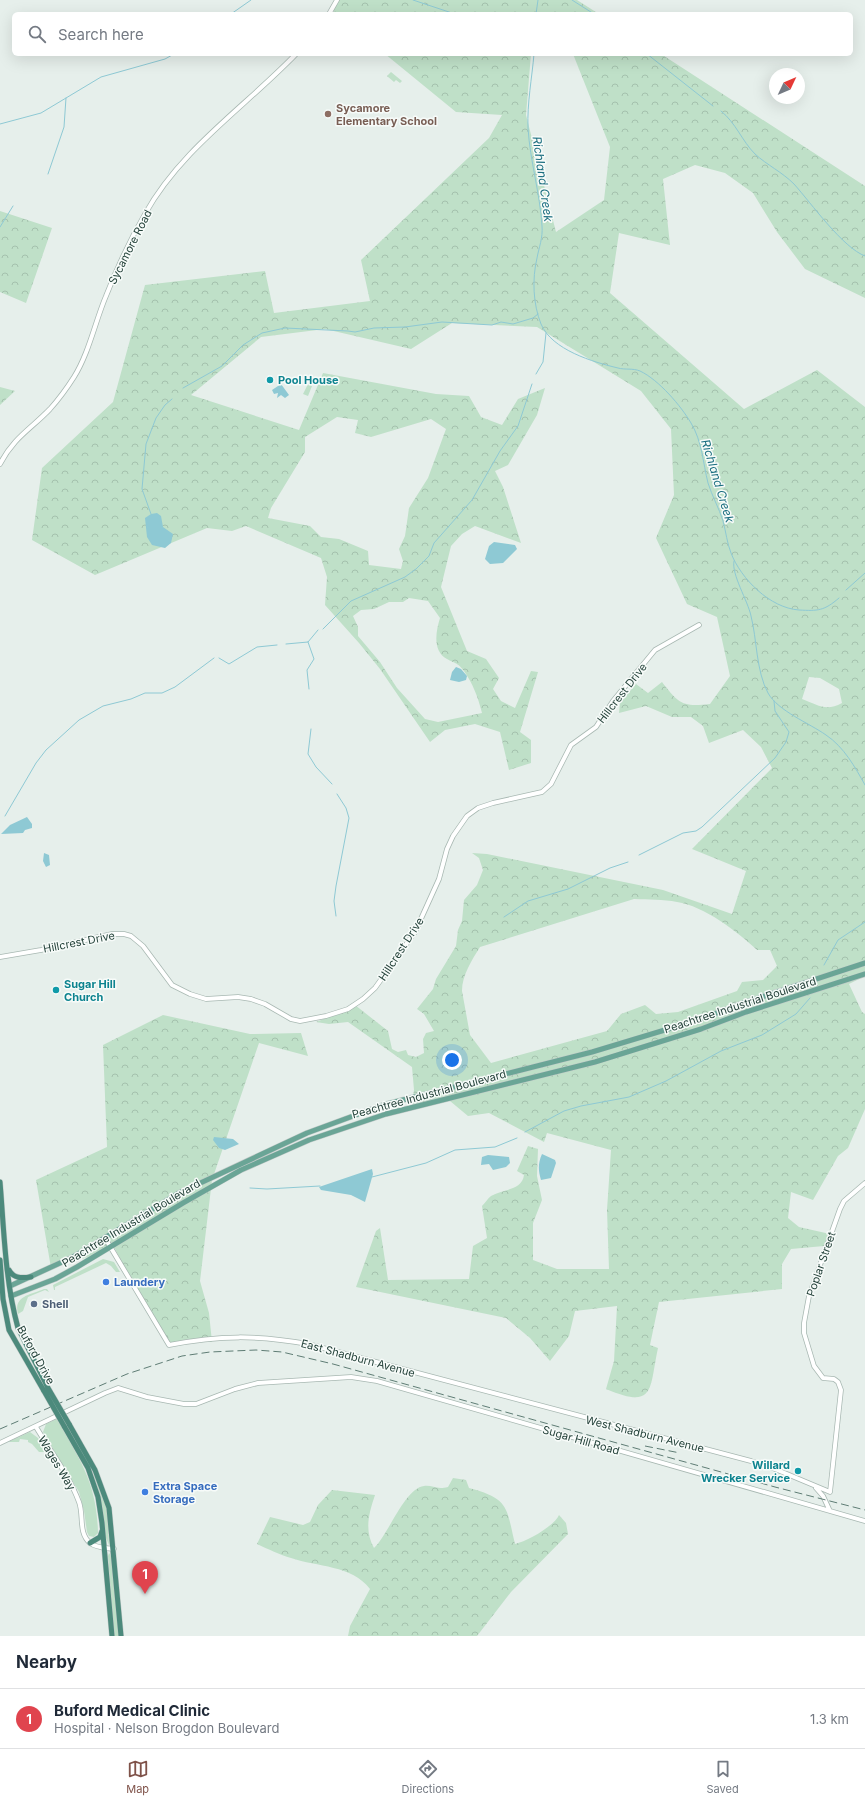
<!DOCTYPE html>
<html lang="en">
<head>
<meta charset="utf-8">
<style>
  :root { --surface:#fff; --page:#f6f6f7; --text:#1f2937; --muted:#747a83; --line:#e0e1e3; --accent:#7f5249 }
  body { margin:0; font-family:Inter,sans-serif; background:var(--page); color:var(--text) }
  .compass { position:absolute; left:769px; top:68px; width:36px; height:36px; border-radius:50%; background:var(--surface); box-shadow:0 4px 16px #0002; rotate:46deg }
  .you { position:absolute; left:452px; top:1060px; width:14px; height:14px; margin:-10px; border:3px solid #fff; border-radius:50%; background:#1a73e8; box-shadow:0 0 0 6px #1a73e833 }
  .badge { display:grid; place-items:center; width:26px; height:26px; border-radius:50%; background:var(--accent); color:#fff; font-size:13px; font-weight:700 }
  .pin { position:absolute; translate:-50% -33px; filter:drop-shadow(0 1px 2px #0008) }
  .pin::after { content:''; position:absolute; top:21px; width:14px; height:12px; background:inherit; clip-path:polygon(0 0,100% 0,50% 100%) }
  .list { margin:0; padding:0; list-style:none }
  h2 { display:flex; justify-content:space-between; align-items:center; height:52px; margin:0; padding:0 16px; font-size:17px }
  h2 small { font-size:13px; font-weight:400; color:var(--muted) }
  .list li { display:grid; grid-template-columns:26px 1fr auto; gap:12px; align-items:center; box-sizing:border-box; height:60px; padding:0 16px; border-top:1px solid var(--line) }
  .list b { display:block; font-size:15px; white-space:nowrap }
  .list p { margin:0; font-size:13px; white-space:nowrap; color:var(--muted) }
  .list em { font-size:13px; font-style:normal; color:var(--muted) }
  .icon { flex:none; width:22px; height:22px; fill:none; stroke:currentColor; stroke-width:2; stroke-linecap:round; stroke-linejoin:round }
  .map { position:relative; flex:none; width:865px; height:1636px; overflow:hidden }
  .search { position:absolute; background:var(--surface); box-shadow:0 4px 16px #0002; left:12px; right:12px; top:12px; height:44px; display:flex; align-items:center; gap:10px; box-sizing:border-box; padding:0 14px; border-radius:6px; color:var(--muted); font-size:15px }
  .sheet { height:112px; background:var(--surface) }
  nav { display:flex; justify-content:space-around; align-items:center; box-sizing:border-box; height:56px; border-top:1px solid var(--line); background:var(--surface); font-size:11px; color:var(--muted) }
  nav a { display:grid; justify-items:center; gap:2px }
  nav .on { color:var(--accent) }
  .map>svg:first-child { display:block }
  .green { fill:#bfe0c8 }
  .forest { fill:url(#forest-crowns); fill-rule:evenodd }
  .water { fill:#8ec9d4 }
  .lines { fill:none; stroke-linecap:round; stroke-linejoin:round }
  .stream { stroke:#8ec9d4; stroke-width:1 }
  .tertiary-casing { stroke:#a8b8b2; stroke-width:5.5 }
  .primary-casing { stroke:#c2cac8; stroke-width:6 }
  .trunk-casing { stroke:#c2cac8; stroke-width:6 }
  .tertiary { stroke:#fff; stroke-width:4 }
  .primary { stroke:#6aa596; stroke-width:5 }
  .trunk { stroke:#4c8a7c; stroke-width:5 }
  .rail { stroke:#5f7d75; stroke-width:1; stroke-dasharray:8 4; stroke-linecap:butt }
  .trunk-bridge-casing { stroke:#c2cac8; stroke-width:6; stroke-linecap:butt }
  .trunk-bridge { stroke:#4c8a7c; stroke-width:5 }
  .education-dot { fill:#8d6e63; stroke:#f7fbf9; stroke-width:1.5 }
  .culture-dot { fill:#0f9aa8; stroke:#f7fbf9; stroke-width:1.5 }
  .shop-dot { fill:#3f7fe0; stroke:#f7fbf9; stroke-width:1.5 }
  .service-dot { fill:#5c6f8a; stroke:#f7fbf9; stroke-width:1.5 }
  .labels { text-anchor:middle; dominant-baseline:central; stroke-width:3; stroke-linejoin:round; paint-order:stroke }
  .education-label { font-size:11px; font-weight:bold; fill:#785e54; stroke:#f7fbf9; text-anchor:start }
  .street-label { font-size:11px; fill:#24423a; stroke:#f7fbf9 }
  .culture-label { font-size:11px; font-weight:bold; fill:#0d838f; stroke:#f7fbf9; text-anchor:start }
  .shop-label { font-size:11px; font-weight:bold; fill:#366cbe; stroke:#f7fbf9; text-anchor:start }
  .service-label { font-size:11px; font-weight:bold; fill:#4e5e75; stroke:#f7fbf9; text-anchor:start }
  .water-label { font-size:12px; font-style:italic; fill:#1c6f80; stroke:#f7fbf9 }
</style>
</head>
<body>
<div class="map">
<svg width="865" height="1636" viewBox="0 0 865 1636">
  <defs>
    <pattern id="forest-crowns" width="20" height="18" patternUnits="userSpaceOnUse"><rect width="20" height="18" fill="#bfe0c8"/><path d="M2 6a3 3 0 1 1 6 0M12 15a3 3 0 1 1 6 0" fill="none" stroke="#a4c1ad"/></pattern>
  </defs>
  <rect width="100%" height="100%" fill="#e6efeb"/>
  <path class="green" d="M308 384 312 386 308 396 303 394Z
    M103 1259 114 1262 120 1272H116L111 1266 106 1263 55 1287V1290H54L53 1285Z
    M44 1289H47L49 1292 45 1290 28 1297 23 1311 18 1314C13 1296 30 1295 44 1289Z
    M57 1419C80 1460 97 1483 98 1533L94 1537 89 1536 87 1532 84 1511 79 1492 43 1432 46 1424Z
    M30 1432 38 1438 46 1449 44 1452H39L32 1444 28 1442V1440L20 1439 19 1442H8Z
    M96 1476 107 1509 109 1545 106 1538 102 1505 94 1477Z
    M109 1553 111 1556 119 1636H114L108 1556Z"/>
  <path class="forest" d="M337 0H577L599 14H337L331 9Z
    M385 54H531L526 115 556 232 604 200 610 147 573 54H661L865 186V298L805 269 777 232 753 193 725 173 695 165 663 179 670 245 619 233 610 293 744 409 817 370 865 407V976L849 984 862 1012 865 1014V1109L848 1148 838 1156 813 1200 791 1192 788 1218 799 1227 830 1234 824 1246 791 1249 782 1264V1289L659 1302 650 1345 658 1348C649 1389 656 1410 606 1389L614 1361 617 1306 575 1311 569 1336 550 1361 530 1338 506 1318 356 1287 376 1231 380 1228 388 1280 469 1279 473 1246 487 1238 482 1206C485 1203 488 1198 491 1196 502 1189 522 1191 524 1175L517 1171 528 1146 538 1149 537 1176 542 1200 533 1223V1260L557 1269H609L607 1210 611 1150 547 1133 544 1142 489 1113 468 1116 444 1096 411 1110 414 1090 412 1067 348 1022 329 1024 316 1022 352 1008 355 1005 388 1031 392 1049 398 1052 406 1050 408 1055 416 1057 424 1053 423 1039 426 1033 434 1031 424 1014 417 1009 433 989 436 979 456 946 458 930 462 921 464 900 477 885 483 870 479 858 472 853 487 854 663 890 732 914 746 871 692 849 772 768 761 747 743 730 709 743 703 726 691 717H672L646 706 619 713 620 703 636 684 648 693 662 682C679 704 682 707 710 704L730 676 717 617 687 604 656 538 674 495 671 429 641 391 537 327 452 323 411 349 325 329 261 337 191 395 299 430 323 373 436 394 469 396 481 417 502 425 518 399 545 388 537 415 508 465 495 471 503 487 521 543 475 526 462 534 451 546 441 587 467 651 486 659 499 678 493 689 501 701 515 708 531 671 538 672 520 732 531 740V763L509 770 500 732 475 724 445 730 430 742 380 669 359 643 325 605 327 577 321 558 246 526 232 531 207 528 95 575 32 540 42 468 113 402 145 285 265 271 274 313 370 301 361 260 489 138 502 115 456 112ZM337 417 358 420 355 433 371 437 431 419 446 429 428 478 409 508 405 536 399 549 403 561 401 569 369 565 368 551 339 539 321 537 310 526 268 518 271 508 305 452V437ZM409 598 428 601 440 618C436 631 432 651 447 659 455 664 456 661 464 671 473 684 478 697 482 713L438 722 425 719 397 688 380 662 358 636V627L353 616 361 610 374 609 389 602H403ZM809 677 820 678 839 689 842 703C826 712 818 705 802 699ZM634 899C648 900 663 899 677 902 704 906 738 932 757 950H770L777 966 763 980 742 982 737 991 678 1012 656 1014 645 1005 621 1014 607 1031 491 1063 470 1035 462 991C462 975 472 960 480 947Z
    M391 72 402 81 400 83 396 80 394 82 387 76Z
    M0 211 52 228 26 303 0 292Z
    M0 387 15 391 0 405Z
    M163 1015 250 1034 301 1033 308 1056 259 1043 212 1180 200 1281 209 1313 212 1342H191L170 1344 141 1299 112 1243 88 1257 51 1268 36 1180 107 1147 103 1045Z
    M453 1478 466 1480 469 1488C510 1499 506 1507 515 1544 528 1541 554 1526 559 1515L566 1523 568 1534 511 1592 477 1636H348L350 1626 370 1589C352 1565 317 1567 291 1558 280 1555 268 1549 257 1544L270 1517 303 1525 310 1522 318 1505 332 1490 375 1495C369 1513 364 1530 374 1548 388 1535 405 1488 424 1486 433 1485 436 1490 448 1487Z"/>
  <path class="water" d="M281 384 289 395 285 398 281 395 277 398 278 393 274 394 272 390Z
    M157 513 161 516 163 527 173 534 171 543 165 548 152 545 147 537 145 518 151 514Z
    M494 542 515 545 517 549 503 563 490 564 485 559 489 546Z
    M456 667 461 669 467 676 466 680 459 682 450 680 452 672Z
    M27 817 32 824V828L25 830 23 833 1 834 10 825Z
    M44 853 49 855 50 865 46 867 43 861Z
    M214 1137 233 1139 239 1144 225 1150 219 1148 213 1140Z
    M542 1154 555 1160 556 1163 551 1178 541 1180C538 1170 538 1163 542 1154Z
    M488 1155 509 1157 510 1163 506 1167 493 1170 489 1164 481 1165 482 1157Z
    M372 1169 373 1174 365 1202 351 1195 321 1190 319 1187Z"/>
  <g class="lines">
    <path class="stream" d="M413 0 455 14
      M572 0 594 14
      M231 14 251 0
      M536 14 538 0
      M534 54C532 78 527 103 528 128 530 161 540 193 542 226 543 238 539 247 537 258 532 279 533 304 541 324 552 350 593 362 618 368 625 370 633 368 640 371 659 380 681 406 691 423 702 441 703 463 708 483 712 496 719 508 723 521 726 532 727 543 731 553 741 579 770 608 799 610 818 611 824 611 839 598
      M647 54 713 106
      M721 111C736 123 742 141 755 154 767 165 782 172 794 184 811 203 843 248 865 256
      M0 124 41 113 101 77 165 59 174 54
      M48 174 64 127 66 98
      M0 227 13 206
      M536 374 543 362 546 333
      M183 388 222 366 243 345 262 333 285 328 348 331 355 332 374 328 405 327 442 322 492 325 501 322 513 324 533 318 538 314
      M151 514 142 489 146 444 156 418 165 405 172 399
      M734 561C731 574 748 601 751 616 757 639 756 671 768 693 778 711 809 723 826 735 844 747 855 767 865 785
      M846 590 865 573
      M323 629 351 601 405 577 416 569 429 556 434 543 472 500 500 451 518 426 532 384
      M308 642 314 659 307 670 309 689
      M286 644 308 642 318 630
      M219 658 229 664 257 647 277 645
      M311 729 308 754 316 767 332 784
      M5 816 36 763 46 750 79 720 103 706 131 699 145 693H162L175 687 214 658
      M639 855 683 833 696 831 702 827 775 758 786 742 789 732 775 711 774 701
      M336 916 334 901 336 886 349 818 346 808 337 794
      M504 917 528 901 568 889 610 868 628 862
      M824 965 838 940 865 922
      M525 1132 564 1111 581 1106 629 1097 666 1081 721 1051 762 1035 796 1014 810 998
      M372 1177 426 1163 455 1150 495 1147 517 1138
      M250 1188 267 1189 320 1186"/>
    <defs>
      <path id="tertiary" d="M329 14 337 0
        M0 464C14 437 31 429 50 409 59 399 67 388 74 377 89 353 95 322 106 296 117 268 130 240 145 214 181 149 245 107 296 54
        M0 957 41 950 112 934H124L131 936 143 946 172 985 190 994 206 999 238 997 251 999 265 1004 291 1019 300 1021 326 1016 348 1009 363 999 375 988 415 932 439 879 447 849 453 836 467 816 478 808 493 803 542 792 551 784 571 745 596 727 613 701 655 650 699 625
        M105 1238 169 1345C219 1335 258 1335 308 1344L751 1461 775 1469 830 1492 841 1390 838 1382 834 1379 823 1378 814 1366 804 1333V1323L809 1296 840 1209 844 1201 865 1183
        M36 1427C51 1452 69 1475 79 1502 84 1515 78 1533 90 1543 96 1548 106 1548 114 1549
        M0 1443 105 1393 118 1388 147 1397 184 1404H196L235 1389 258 1383 351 1377 377 1381 865 1521
        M816 1488 823 1496 829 1509"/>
      <path id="primary" d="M10 1286 73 1257 179 1193 307 1133 383 1105 592 1052 698 1020 743 1003 865 963
        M11 1296 55 1279 77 1267 183 1203 241 1170 309 1140 386 1114 595 1062 701 1029 746 1012 865 974"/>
      <path id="trunk" d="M0 1182C4 1230 5 1281 18 1328L48 1388
        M0 1260 3 1299 9 1330 44 1391
        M9 1270C14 1279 22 1278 31 1277
        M69 1424 95 1470 109 1508 121 1636
        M64 1426 88 1468 98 1497 102 1523 112 1636
        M90 1543 100 1537 102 1531"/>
    </defs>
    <use href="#tertiary" class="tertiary-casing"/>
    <use href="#primary" class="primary-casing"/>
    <use href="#trunk" class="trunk-casing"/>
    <use href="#tertiary" class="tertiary"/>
    <use href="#primary" class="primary"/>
    <use href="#trunk" class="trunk"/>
    <path class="rail" d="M0 1429 127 1374 182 1356 210 1352 256 1350 282 1352 333 1364 775 1487 865 1510
      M645 1446 680 1453"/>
    <defs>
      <path id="trunk-bridge" d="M48 1388 69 1424
        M44 1391 64 1426"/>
    </defs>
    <use href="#trunk-bridge" class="trunk-bridge-casing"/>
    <use href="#trunk-bridge" class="trunk-bridge"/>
  </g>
  <circle class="education-dot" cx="328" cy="114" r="4"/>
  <g class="culture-dot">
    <circle cx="270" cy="380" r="4"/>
    <circle cx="56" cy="990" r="4"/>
    <circle cx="798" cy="1471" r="4"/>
  </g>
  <g class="shop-dot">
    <circle cx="106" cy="1282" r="4"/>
    <circle cx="145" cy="1492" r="4"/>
  </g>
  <circle class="service-dot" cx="34" cy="1304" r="4"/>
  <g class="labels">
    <g class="education-label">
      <text x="336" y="108">Sycamore<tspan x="336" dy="13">Elementary School</tspan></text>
    </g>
    <g class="street-label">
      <text transform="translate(130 247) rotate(-63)">Sycamore Road</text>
      <text transform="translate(622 693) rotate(-52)">Hillcrest Drive</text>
      <text transform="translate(79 942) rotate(-11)">Hillcrest Drive</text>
      <text transform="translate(401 949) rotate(-57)">Hillcrest Drive</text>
      <text transform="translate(740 1005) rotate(-18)">Peachtree Industrial Boulevard</text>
      <text transform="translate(429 1094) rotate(-15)">Peachtree Industrial Boulevard</text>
      <text transform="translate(131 1223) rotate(-31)">Peachtree Industrial Boulevard</text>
      <text transform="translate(821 1264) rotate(-71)">Poplar Street</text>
      <text transform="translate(36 1355) rotate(61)">Buford Drive</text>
      <text transform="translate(358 1358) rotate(15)">East Shadburn Avenue</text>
      <text transform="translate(645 1434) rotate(14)">West Shadburn Avenue</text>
      <text transform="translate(581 1440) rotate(16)">Sugar Hill Road</text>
      <text transform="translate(57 1463) rotate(59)">Wages Way</text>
    </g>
    <g class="culture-label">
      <text x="278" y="380">Pool House</text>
      <text x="64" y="984">Sugar Hill<tspan x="64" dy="13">Church</tspan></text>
      <text x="790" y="1465" text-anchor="end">Willard<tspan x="790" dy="13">Wrecker Service</tspan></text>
    </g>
    <g class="shop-label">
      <text x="114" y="1282">Laundery</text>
      <text x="153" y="1486">Extra Space<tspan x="153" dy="13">Storage</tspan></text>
    </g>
    <g class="service-label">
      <text x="42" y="1304">Shell</text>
    </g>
    <g class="water-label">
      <text transform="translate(543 179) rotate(82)">Richland Creek</text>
      <text transform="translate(718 481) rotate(73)">Richland Creek</text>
    </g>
  </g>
</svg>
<svg class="compass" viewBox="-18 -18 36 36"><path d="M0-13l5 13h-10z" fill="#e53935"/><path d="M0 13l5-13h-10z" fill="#747a83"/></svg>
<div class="you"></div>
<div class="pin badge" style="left:145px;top:1594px;background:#e0444e">1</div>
<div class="search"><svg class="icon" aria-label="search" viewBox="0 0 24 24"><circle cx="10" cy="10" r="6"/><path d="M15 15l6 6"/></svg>Search here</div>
</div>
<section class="sheet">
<h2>Nearby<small></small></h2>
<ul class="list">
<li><span class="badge" style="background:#e0444e">1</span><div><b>Buford Medical Clinic</b><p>Hospital · Nelson Brogdon Boulevard</p></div><em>1.3 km</em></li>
</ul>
</section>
<nav>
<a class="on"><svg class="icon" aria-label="map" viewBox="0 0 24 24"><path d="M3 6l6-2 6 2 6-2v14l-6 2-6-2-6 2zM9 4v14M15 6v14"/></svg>Map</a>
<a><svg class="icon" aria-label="directions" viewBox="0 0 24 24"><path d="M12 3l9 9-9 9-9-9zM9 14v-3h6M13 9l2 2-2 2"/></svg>Directions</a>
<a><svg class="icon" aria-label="saved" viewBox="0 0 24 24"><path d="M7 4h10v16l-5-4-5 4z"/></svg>Saved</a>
</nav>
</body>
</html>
